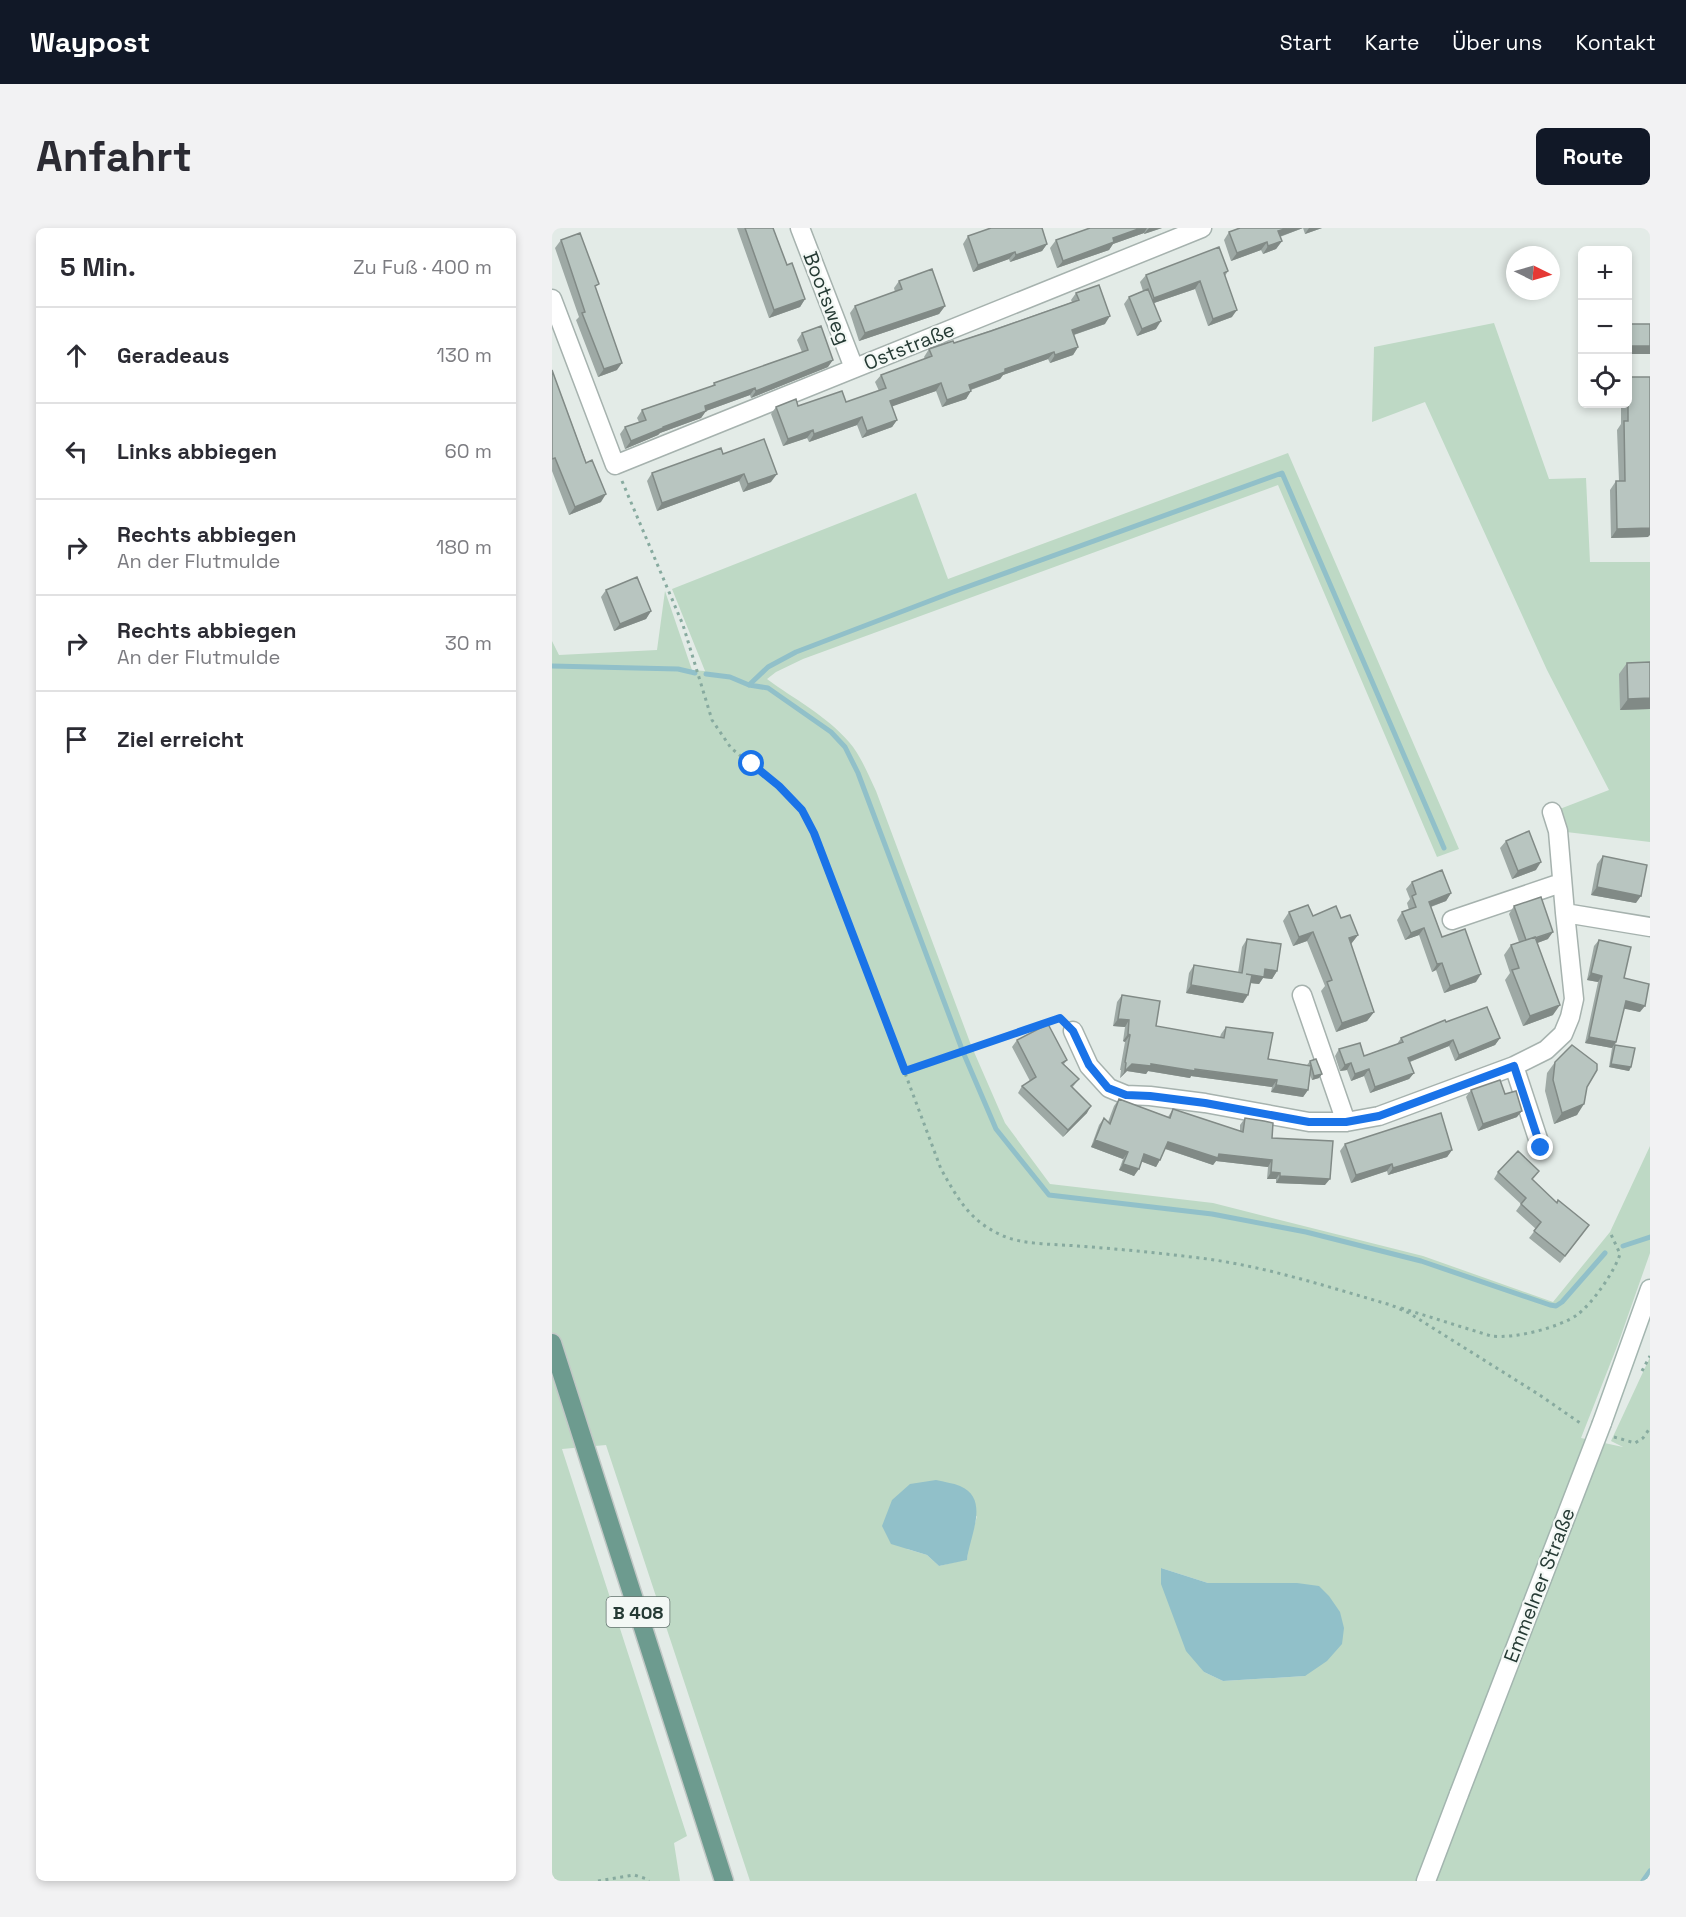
<!DOCTYPE html>
<html lang="de">
<head>
<meta charset="utf-8">
<style>
  :root { --surface:#fff; --page:#f2f2f3; --text:#2b2b33; --muted:#7c7c81; --line:#e1e1e2; --accent:#111827 }
  body { margin:0; font-family:"Space Grotesk",sans-serif; background:var(--page); color:var(--text) }
  .controls { position:absolute; right:18px; top:18px; display:grid; overflow:hidden; border-radius:9px; box-shadow:0 3px 9px #0003 }
  .controls button { width:54px; height:54px; display:grid; place-items:center; padding:0; border:0; border-bottom:2px solid var(--line); background:var(--surface); color:var(--text); font:30px sans-serif }
  .compass { position:absolute; left:954px; top:18px; width:54px; height:54px; border-radius:50%; background:var(--surface); box-shadow:0 3px 9px #0003; rotate:95deg }
  .stop { position:absolute; width:18px; height:18px; margin:-14px; border:4px solid #1a73e8; border-radius:50%; background:#fff }
  .stop.end { background:#1a73e8; border-color:#fff; box-shadow:0 2px 6px #0008 }
  .list { margin:0; padding:0; list-style:none }
  h2 { display:flex; justify-content:space-between; align-items:center; height:78px; margin:0; padding:0 24px; font-size:26px }
  h2 small { font-size:20px; font-weight:400; color:var(--muted) }
  .list li { display:grid; grid-template-columns:39px 1fr auto; gap:18px; align-items:center; box-sizing:border-box; height:96px; padding:0 24px; border-top:2px solid var(--line) }
  .list b { display:block; font-size:22px; white-space:nowrap }
  .list p { margin:0; font-size:20px; white-space:nowrap; color:var(--muted) }
  .list em { font-size:20px; font-style:normal; color:var(--muted) }
  .icon { flex:none; width:33px; height:33px; fill:none; stroke:currentColor; stroke-width:2; stroke-linecap:round; stroke-linejoin:round }
  .map { position:relative; flex:none; width:1098px; height:1653px; overflow:hidden; border-radius:9px }
  header { display:flex; align-items:center; gap:36px; box-sizing:border-box; height:84px; padding:0 30px; background:var(--accent); color:#fff }
  header strong { font-size:28px }
  nav { display:flex; gap:33px; margin-inline-start:auto; font-size:21px }
  .intro { display:flex; align-items:center; justify-content:space-between; box-sizing:border-box; height:144px; padding:0 36px }
  h1 { margin:0; font-size:42px }
  .button { padding:15px 27px; border-radius:9px; background:var(--accent); color:#fff; font-size:21px; font-weight:700 }
  main { display:flex; gap:36px; padding:0 36px }
  aside { flex:1; background:var(--surface); border-radius:9px; box-shadow:0 3px 9px #0003 }
  .map>svg:first-child { display:block }
  .green { fill:#bed9c5; fill-rule:evenodd }
  .water { fill:#91c0c9 }
  .lines { fill:none; stroke-linecap:round; stroke-linejoin:round }
  .stream { stroke:#91c0c9; stroke-width:5 }
  .street-casing { stroke:#a6b2ae; stroke-width:21 }
  .secondary-casing { stroke:#a3b5af; stroke-width:21 }
  .primary-casing { stroke:#c2c8c6; stroke-width:21 }
  .path { stroke:#87aa9f; stroke-width:3; stroke-dasharray:3 4.5; stroke-linecap:butt }
  .street { stroke:#fff; stroke-width:18 }
  .secondary { stroke:#fff; stroke-width:18 }
  .primary { stroke:#6d9b8f; stroke-width:18 }
  .secondary-bridge-casing { stroke:#a3b5af; stroke-width:21; stroke-linecap:butt }
  .secondary-bridge { stroke:#fff; stroke-width:18 }
  .wall { fill:#9ea9a5 }
  .shaded-wall { fill:#818a86 }
  .building { fill:#b8c5c0; stroke:#818a86; stroke-width:1.5 }
  .route { stroke:#1a73e8; stroke-width:8 }
  .labels { text-anchor:middle; dominant-baseline:central; stroke-width:4.5; stroke-linejoin:round; paint-order:stroke }
  .shield { fill:#f3f8f5; stroke:#63736e; stroke-width:1.5 }
  .shield-label { font-size:18px; font-weight:bold; fill:#253a34 }
  .street-label { font-size:20px; fill:#253a34; stroke:#f3f8f5 }
</style>
</head>
<body>
<header>
<strong>Waypost</strong>
<nav><a>Start</a><a>Karte</a><a>Über uns</a><a>Kontakt</a></nav>
</header>
<div class="intro"><h1>Anfahrt</h1><a class="button">Route</a></div>
<main>
<aside>
<h2>5 Min.<small>Zu Fuß · 400 m</small></h2>
<ul class="list">
<li><svg class="icon" aria-label="ahead" viewBox="0 0 24 24"><path d="M12 20V5M6 11l6-6 6 6"/></svg><div><b>Geradeaus</b></div><em>130 m</em></li>
<li><svg class="icon" aria-label="left" viewBox="0 0 24 24"><path d="M17 20v-9H6M10 6l-5 5 5 5"/></svg><div><b>Links abbiegen</b></div><em>60 m</em></li>
<li><svg class="icon" aria-label="right" viewBox="0 0 24 24"><path d="M7 20v-9h11M14 6l5 5-5 5"/></svg><div><b>Rechts abbiegen</b><p>An der Flutmulde</p></div><em>180 m</em></li>
<li><svg class="icon" aria-label="right" viewBox="0 0 24 24"><path d="M7 20v-9h11M14 6l5 5-5 5"/></svg><div><b>Rechts abbiegen</b><p>An der Flutmulde</p></div><em>30 m</em></li>
<li><svg class="icon" aria-label="arrive" viewBox="0 0 24 24"><path d="M6 21V4h12l-3 4 3 4H6"/></svg><div><b>Ziel erreicht</b></div></li>
</ul>
</aside>
<div class="map">
<svg width="1098" height="1653" viewBox="0 0 1098 1653">
  <rect width="100%" height="100%" fill="#e3ebe7"/>
  <path class="green" d="M942 95 997 251 1034 250 1038 334H1098V614L1006 603 1000 584 1057 562 995 442 873 174 820 194 822 119Z
    M736 225 907 621 885 629 726 257 251 431 224 444 215 451C242 471 275 488 297 514 309 528 316 546 324 563L419 817 453 895 498 956 661 975 871 1028 1001 1074 1058 1004 1098 918V1025L1066 1116 1029 1210 1071 1219 1059 1213 1098 1129V1653H198L54 1217 10 1221 135 1608 122 1615 128 1653H0V413L7 427 105 422 113 363 140 442 153 443 120 361 364 265 396 351ZM425 1288 416 1321 415 1331 387 1338 375 1327 355 1321ZM609 1340 656 1355 753 1448 671 1453 652 1444Z"/>
  <path class="water" d="M384 1252C392 1254 401 1255 408 1258 439 1271 417 1309 415 1332L387 1338 375 1327 339 1316 330 1298 340 1272 358 1256Z
    M609 1340 656 1355H745L767 1358 777 1368 788 1384 792 1400 790 1416 775 1433 753 1448 671 1453 652 1444 634 1423 609 1356Z"/>
  <g class="lines">
    <path class="stream" d="M0 438 126 441 143 445
      M154 446 178 449 197 457 216 460 279 504 293 519 306 545 411 824 444 901 497 967 660 986 754 1004 869 1033 998 1077 1004 1078 1010 1074 1053 1025
      M197 457 216 439 244 424 401 364 730 245 892 620
      M1071 1018 1098 1009
      M1091 1653 1098 1643"/>
    <defs>
      <path id="street" d="M248 0 302 140
        M0 71 63 237 650 0
        M1000 584 1006 603 1013 685
        M900 692 1009 655
        M750 767 794 894
        M521 803 537 838 557 860 574 867 598 868 653 875 757 894H794L827 888 962 838 994 822 1011 806 1018 789 1022 771 1013 685 1098 699
        M962 838 989 920"/>
      <path id="secondary" d="M1050 1195 1098 1061
        M874 1653 907 1566"/>
      <path id="primary" d="M0 1115 172 1653"/>
    </defs>
    <use href="#street" class="street-casing"/>
    <use href="#secondary" class="secondary-casing"/>
    <use href="#primary" class="primary-casing"/>
    <path class="path" d="M70 253 131 397 160 492 179 520 227 559 250 581 263 605 389 941C406 971 417 992 449 1007 470 1017 503 1016 526 1018 567 1021 607 1025 648 1030 713 1038 776 1059 839 1077L857 1085 986 1166 1031 1197
      M353 843 507 790
      M849 1080 939 1108C962 1111 1006 1100 1025 1087 1040 1076 1063 1043 1068 1026L1058 1004
      M1090 1143 1098 1128
      M1062 1209 1083 1215 1091 1210 1098 1200
      M46 1653 82 1647 95 1651 97 1653"/>
    <use href="#street" class="street"/>
    <use href="#secondary" class="secondary"/>
    <use href="#primary" class="primary"/>
    <defs>
      <path id="secondary-bridge" d="M907 1566 1050 1195"/>
    </defs>
    <use href="#secondary-bridge" class="secondary-bridge-casing"/>
    <use href="#secondary-bridge" class="secondary-bridge"/>
  </g>
  <path class="wall" d="M185 0H221L235 37 253 71 248 79 217 90Z
    M536 0H610L592 6V5L561 16 557 22 505 40 498 20 504 12 536 1Z
    M688 0H770L753 6 751 0 728 9 730 13 724 21 711 26 709 22 679 33 672 12 677 4Z
    M416 8 495 16 490 23 458 34 457 31 421 44 411 16Z
    M9 12 44 60 65 142 46 149 24 92 27 89 3 20Z
    M676 43 673 48 680 89 656 98 643 61 602 75 604 101 585 108 572 76 577 69 591 63 588 54 594 47Z
    M347 53 393 78 387 86 307 113 298 85 303 78 343 64 342 60Z
    M524 65 553 96 522 107 526 119 521 127 498 135 496 131 451 147 448 151 419 162 414 171 390 179 384 163 340 178 345 192 340 199 310 210 305 197 257 214 255 210 231 218 219 186 224 179 246 178 294 174 327 163 323 154 329 147 373 131 372 129 377 121 402 115 520 74 519 72Z
    M250 105 276 139 199 170 198 167 154 183 149 190 108 205 106 207 73 221 68 206 73 199 87 194 85 190 90 182 160 158 162 155 250 124 245 112Z
    M0 142 49 274 17 287 0 243Z
    M1069 176H1076L1096 309 1059 310 1058 262 1064 253H1067L1065 202 1069 196Z
    M171 226 219 254 191 264 187 253 105 283 95 253 100 245Z
    M54 362 99 383 94 391 62 403 49 369Z
    M1075 435 1098 481 1068 482 1067 446Z
    M954 613 984 642 960 651 948 620Z
    M1051 628 1084 675 1039 667 1045 636Z
    M860 654 899 665 894 673 879 679 890 709 924 754 892 765 884 742 880 744 867 707 853 712 845 692 850 684 857 682 855 675 858 671 854 661Z
    M962 678 996 711 985 715 1001 787 971 798 953 752 958 745 952 727 959 717 967 714 957 686Z
    M737 684 761 688 789 690 806 707 799 716 822 784 815 793 784 804 769 763 773 758 755 713 741 718 731 693Z
    M695 711 725 743 720 751 711 750 707 756 699 755 691 775 634 765 637 745 642 737 686 745 690 719Z
    M1047 712 1072 750 1088 784 1072 780 1064 814 1063 817 1079 839 1077 843 1057 839 1060 820 1033 815 1046 754 1035 752 1042 718Z
    M570 767 604 798 668 809 669 806 674 799 716 831 755 837 758 833 770 846 767 850 760 852 758 847 756 862 751 869 719 864 720 859 639 848 638 850 596 843 594 846 575 843 568 850 569 842H568L573 814 571 813 573 799 561 798 565 774Z
    M894 794 948 810 943 817 903 833 897 818 858 834 862 845 857 851 818 865 812 848 799 853 795 842 788 843 783 828 787 821 812 828 845 816 849 810Z
    M465 812 515 832 512 836 527 851 520 860 535 885 511 909 466 865 470 858 478 853 460 819Z
    M1003 834 1035 859 1025 887 1002 896 993 863 995 845Z
    M919 862 953 866 965 889 926 903 914 869Z
    M567 871 616 889 621 881 688 903V897L693 890 720 910 773 957 724 955V951H715L716 939 664 933 661 937 613 921 604 939 589 933 582 948 567 942 571 931 539 919 547 897 552 890 556 894 562 878Z
    M793 916 900 922 895 929 836 947 835 943 799 955 788 923Z
    M946 944 981 952 1032 1004 1008 1035 977 1010 984 1001 964 983 969 976 942 951Z"/>
  <path class="shaded-wall" d="M589 0H595L592 5 561 16 557 22 505 40 511 33 561 10Z
    M597 0H610L592 6Z
    M736 0H751L721 11 726 3Z
    M757 0H770L753 6Z
    M730 13 724 21 711 26 716 18Z
    M715 14 709 22 679 33 685 25Z
    M495 16 490 23 458 34 464 27Z
    M463 24 457 31 421 44 426 37Z
    M648 53 643 61 596 77 602 70Z
    M253 71 248 79 217 90 222 82Z
    M393 78 387 86 307 113 313 105Z
    M685 82 680 89 656 98 661 91Z
    M558 88 553 96 515 109 520 102Z
    M609 93 604 101 585 108 590 101Z
    M1076 118H1098V126H1076Z
    M526 119 521 127 498 135 503 127Z
    M502 124 496 131 451 147 448 151 412 164 417 157 453 141Z
    M281 132 276 139 199 170 204 163Z
    M70 135 65 142 46 149 52 141Z
    M389 155 384 163 333 181 338 173Z
    M203 160 198 167 154 183 149 190 108 205 106 207 73 221 79 213 153 178Z
    M419 163 414 171 390 179 395 172Z
    M310 189 305 197 257 214 262 206Z
    M345 192 340 199 310 210 315 203Z
    M261 202 255 210 231 218 236 211Z
    M192 246 187 253 105 283 110 275Z
    M225 246 219 254 191 264 196 256Z
    M54 266 49 274 17 287 23 279Z
    M1098 300V307L1096 309 1059 310 1065 301Z
    M99 383 94 391 62 403 68 396Z
    M1098 470V481L1068 482 1076 471Z
    M989 634 984 642 960 651 966 643Z
    M1045 659 1089 668 1084 675 1039 667Z
    M899 665 894 673 872 681 877 674Z
    M872 700 867 707 853 712 859 705Z
    M761 704 755 713 741 718 747 709Z
    M1001 704 996 711 969 721 974 714Z
    M806 707 799 716 790 719 797 710Z
    M890 735 884 742 880 744 885 736Z
    M713 741 725 743 720 751 711 750 707 756 689 754 694 746Z
    M1039 745 1050 748 1046 754 1035 752Z
    M929 746 924 754 892 765 898 758Z
    M639 757 696 767 691 775 634 765Z
    M1074 773 1093 778 1088 784 1069 780Z
    M1008 777 1001 787 971 798 978 788Z
    M822 784 815 793 784 804 790 795Z
    M566 791 577 792 573 799 561 798Z
    M576 806 578 807 573 814 571 813Z
    M1037 809 1064 814 1060 820 1033 815Z
    M948 810 943 817 903 833 907 827Z
    M901 812 897 818 852 836 856 830Z
    M799 835 795 842 788 843 793 837Z
    M580 836H599L725 852 720 859 639 848 638 850 596 843 594 846 575 843 568 850 573 843Z
    M1059 836 1079 839 1077 843 1057 839Z
    M817 841 812 848 799 853 803 846Z
    M862 845 857 851 818 865 823 859Z
    M770 846 767 850 760 852 762 848Z
    M724 857 756 862 751 869 719 864Z
    M1032 876 1025 887 1002 896 1010 885Z
    M539 878 535 885 511 909 516 902Z
    M970 883 965 889 926 903 931 896Z
    M543 912 576 924 571 931 539 919Z
    M616 914 720 932 716 939 664 933 661 937 611 920Z
    M900 922 895 929 836 947 841 940Z
    M592 926 608 932 604 939 588 933Z
    M571 936 587 941 582 948 567 942Z
    M840 936 835 943 799 955 804 947Z
    M719 944 728 945 724 951H715Z
    M728 948 778 951 773 957 724 955Z"/>
  <path class="building" d="M193 0H221L235 37 240 35 253 71 222 82Z
    M439 0H490L495 16 464 27 463 24 426 37 416 8Z
    M538 0H589L561 10 562 14 511 33 504 12Z
    M688 0H736L726 3 730 13 716 18 715 14 685 25 677 4Z
    M28 5 47 56 43 58 70 135 52 141 30 85 33 84 9 12Z
    M667 19 676 43 672 45 685 82 661 91 648 53 602 70 594 47Z
    M380 41 393 78 313 105 303 78 350 61 347 53Z
    M547 57 558 88 520 102 526 119 503 127 502 124 453 141V144L417 157 419 163 395 172 389 155 338 173 345 192 315 203 310 189 262 206 261 202 236 211 224 179 244 171 246 178 290 163 294 174 334 160 329 147 380 128 377 121 401 113 402 115 439 103 527 72 524 65Z
    M596 61 609 93 590 101 577 69Z
    M1076 96H1098V118H1076Z
    M269 98 281 132 204 163 203 160 153 178 154 183 111 199V200L79 213 73 199 94 192 90 182 163 157 162 155 256 122 250 105Z
    M0 142 34 235 40 232 54 266 23 279 3 230 0 231Z
    M1076 149H1098V300L1065 301 1064 253H1073L1072 193H1076Z
    M212 211 225 246 196 256 192 246 110 275 100 245 169 220 171 226Z
    M85 349 99 383 68 396 54 362Z
    M1098 434V470L1076 471 1075 435Z
    M977 603 989 634 966 643 954 613Z
    M1051 628 1095 637 1089 668 1045 659Z
    M890 642 899 665 877 674 890 709 913 701 929 746 898 758 890 735 885 736 872 700 859 705 850 684 864 679 860 668 864 666 860 654Z
    M989 669 1001 704 983 710V709L974 712 962 678Z
    M756 677 761 688 784 678 789 690 798 687 806 707 797 710 822 784 790 795 775 754 780 752 761 704 747 709 737 684Z
    M983 709 1008 777 978 788 960 742 967 740 959 717Z
    M695 711 729 716 725 743 713 741 712 749 694 746 700 747 696 767 639 757 642 737 690 745Z
    M1047 712 1079 719 1072 750 1097 756 1093 778 1074 773 1064 814 1037 809 1050 748 1039 745Z
    M570 767 608 773 604 798 672 810 674 799 721 805 716 831 759 838 756 862 724 857 725 852 643 841V843L599 836V838L580 836 573 843 574 835 573 834 578 807 576 806 577 792 566 791Z
    M935 779 948 810 907 827 901 812 856 830 862 845 823 859 817 841 803 846 799 835 793 837 787 821 808 815 812 828 851 814 849 810 893 792 894 794Z
    M496 796 515 832 510 835 527 851 519 858 539 878 516 902 470 858 484 849 465 812Z
    M1020 817 1045 836V842L1035 859 1032 876 1010 885 1001 852 1003 834Z
    M1063 817 1083 820 1079 839 1059 836Z
    M764 831 770 846 762 848 758 833Z
    M948 852 953 866 964 863 970 883 931 896 919 862Z
    M567 871 618 890 621 881 691 904 693 890 712 893 721 895 720 910 781 913 778 951 728 948V945L719 944 720 932 667 926 666 930 616 914 608 932 592 926 587 941 571 936 576 924 543 912 552 890 558 896Z
    M889 885 900 922 841 940 840 936 804 947 793 916Z
    M966 923 987 943 980 951 1005 975 1006 972 1037 997 1013 1028 982 1003 989 994 969 976 974 970 946 944Z"/>
  <g class="lines">
    <path class="route" d="M200 536 227 558 250 582 262 605 353 843 508 790 521 803 537 837 556 860 574 867 598 868 653 875 757 894H794L827 888 962 838 989 920"/>
  </g>
  <g class="labels">
    <rect class="shield" x="54.5" y="1369" width="63" height="30" rx="4.5"/>
    <g class="shield-label">
      <text x="86" y="1384">B 408</text>
    </g>
    <g class="street-label">
      <text transform="translate(275 70) rotate(69)">Bootsweg</text>
      <text transform="translate(357 118) rotate(-22)">Oststraße</text>
      <text transform="translate(987 1357) rotate(-69)">Emmelner Straße</text>
    </g>
  </g>
</svg>
<div class="controls">
<button>+</button>
<button>−</button>
<button><svg class="icon" aria-label="locate" viewBox="0 0 24 24"><circle cx="12" cy="12" r="6"/><path d="M12 2v4M12 18v4M2 12h4M18 12h4"/></svg></button>
</div>
<svg class="compass" viewBox="-18 -18 36 36"><path d="M0-13l5 13h-10z" fill="#e53935"/><path d="M0 13l5-13h-10z" fill="#7c7c81"/></svg>
<div class="stop" style="left:200px;top:536px"></div>
<div class="stop end" style="left:989px;top:920px"></div>
</div>
</main>
</body>
</html>
